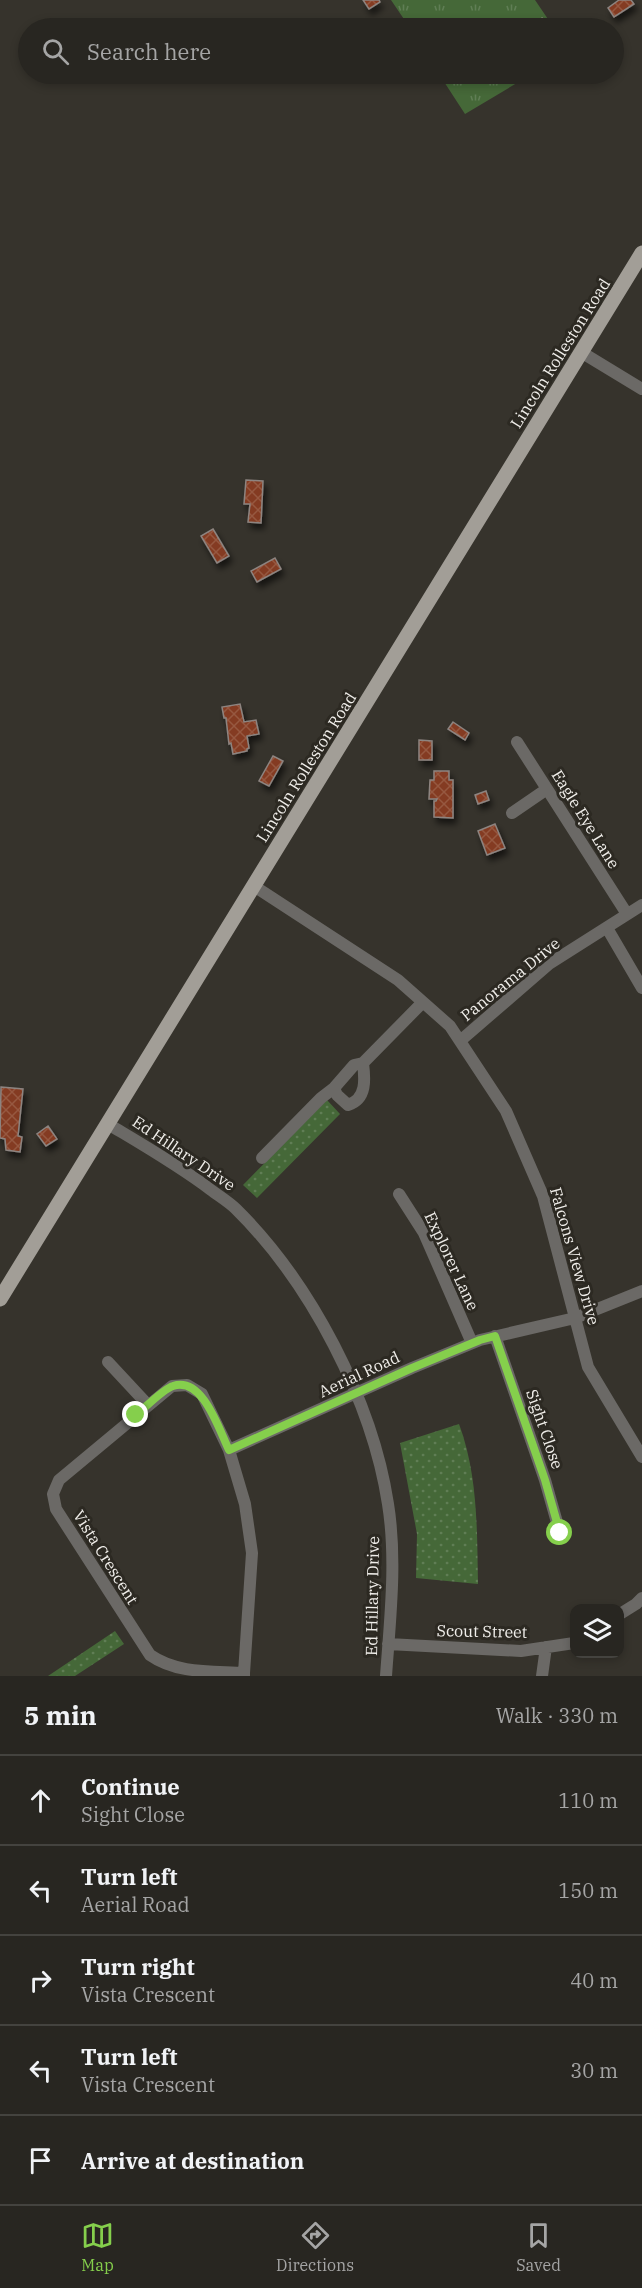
<!DOCTYPE html>
<html lang="en">
<head>
<meta charset="utf-8">
<style>
  :root { --surface:#282621; --page:#34322e; --text:#f1f3f6; --muted:#a5a5a5; --line:#44433f; --accent:#85cf4c }
  body { margin:0; font-family:"IBM Plex Serif",serif; background:var(--page); color:var(--text) }
  .controls { position:absolute; right:18px; bottom:18px; display:grid; overflow:hidden; border-radius:12px; box-shadow:0 3px 9px #0003 }
  .controls button { width:54px; height:54px; display:grid; place-items:center; padding:0; border:0; border-bottom:2px solid var(--line); background:var(--surface); color:var(--text); font:30px sans-serif }
  .stop { position:absolute; width:18px; height:18px; margin:-14px; border:4px solid #85cf4c; border-radius:50%; background:#fff }
  .stop.end { background:#85cf4c; border-color:#fff; box-shadow:0 2px 6px #0008 }
  .list { margin:0; padding:0; list-style:none }
  h2 { display:flex; justify-content:space-between; align-items:center; height:78px; margin:0; padding:0 24px; font-size:26px }
  h2 small { font-size:20px; font-weight:400; color:var(--muted) }
  .list li { display:grid; grid-template-columns:39px 1fr auto; gap:18px; align-items:center; box-sizing:border-box; height:90px; padding:0 24px; border-top:2px solid var(--line) }
  .list b { display:block; font-size:22px; white-space:nowrap }
  .list p { margin:0; font-size:20px; white-space:nowrap; color:var(--muted) }
  .list em { font-size:20px; font-style:normal; color:var(--muted) }
  .icon { flex:none; width:33px; height:33px; fill:none; stroke:currentColor; stroke-width:2; stroke-linecap:round; stroke-linejoin:round }
  .map { position:relative; flex:none; width:642px; height:1676px; overflow:hidden }
  .search { position:absolute; background:var(--surface); box-shadow:0 3px 9px #0003; left:18px; right:18px; top:18px; height:66px; display:flex; align-items:center; gap:15px; box-sizing:border-box; padding:0 21px; border-radius:33px; color:var(--muted); font-size:22px }
  .sheet { height:528px; background:var(--surface) }
  nav { display:flex; justify-content:space-around; align-items:center; box-sizing:border-box; height:84px; border-top:2px solid var(--line); background:var(--surface); font-size:16px; color:var(--muted) }
  nav a { display:grid; justify-items:center; gap:3px }
  nav .on { color:var(--accent) }
  .map>svg:first-child { display:block }
  .grass { fill:url(#grass-tufts) }
  .park { fill:url(#park-dots) }
  .building { fill:url(#building-cross-hatch); stroke:#8d8480; stroke-width:1.5; filter:url(#shadow) }
  .lines { fill:none; stroke-linecap:round; stroke-linejoin:round }
  .minor { stroke:#6b6966; stroke-width:12 }
  .major { stroke:#a29e97; stroke-width:15 }
  .route { stroke:#85cf4c; stroke-width:8 }
  .labels { text-anchor:middle; dominant-baseline:central; stroke-width:6; stroke-linejoin:round; paint-order:stroke }
  .street-label { font-size:16px; fill:#f0eeea; stroke:#2c2922 }
</style>
</head>
<body>
<div class="map">
<svg width="642" height="1676" viewBox="0 0 642 1676">
  <defs>
    <pattern id="grass-tufts" width="24" height="20" patternUnits="userSpaceOnUse" patternTransform="scale(1.5)"><rect width="24" height="20" fill="#456838"/><path d="M3 7l-1-3M5 7V3M7 7l1-3M15 17l-1-3M17 17v-4M19 17l1-3" fill="none" stroke="#607e55"/></pattern>
    <pattern id="park-dots" width="8" height="8" patternUnits="userSpaceOnUse" patternTransform="scale(1.5)"><rect width="8" height="8" fill="#456838"/><path d="M2 2h.1M6 6h.1" fill="none" stroke="#607e55" stroke-width="1.8" stroke-linecap="round"/></pattern>
    <pattern id="building-cross-hatch" width="8" height="8" patternUnits="userSpaceOnUse" patternTransform="scale(1.5)"><rect width="8" height="8" fill="#843b20"/><path d="M0 0l8 8M0 8l8-8" fill="none" stroke="#965841"/></pattern>
    <filter id="shadow"><feDropShadow dx="3" dy="5.5" stdDeviation="3" flood-color="#0009"/></filter>
  </defs>
  <rect width="100%" height="100%" fill="#36332c"/>
  <path class="grass" d="M391 0H535L554 28H410Z
    M439 74H532L465 114Z"/>
  <path class="park" d="M327 1100 340 1114 257 1198 243 1185Z
    M459 1424C478 1475 477 1530 478 1584L416 1578 417 1534 400 1443Z
    M115 1631 124 1644 75 1676H48Z"/>
  <path class="building" d="M363 0H379L380 2 369 9Z
    M619 0H631L634 4 614 17 608 8Z
    M542 18 549 28H531L530 27Z
    M246 480 263 481 261 523 248 522 250 504H244Z
    M213 529 229 556 217 563 201 536Z
    M275 558 281 569 257 582 251 571Z
    M240 704 244 722 256 720 259 734 247 736 249 748 247 749V751L233 754 231 743 229 744 226 718H224L222 707Z
    M453 722 469 733 465 740 448 729Z
    M419 740 432 741V760H419Z
    M273 756 283 761 269 786 259 781Z
    M434 771H449V780H453V818L434 817V801H436L437 799H429L430 780H434Z
    M486 791 489 800 478 804 475 795Z
    M495 824 505 848 487 855 478 831Z
    M1 1087 23 1089 18 1136 22 1137 20 1152 6 1150 5 1139 0 1138Z
    M48 1126 57 1139 46 1146 37 1134Z"/>
  <g class="lines">
    <path class="minor" d="M581 352 642 389
      M517 742 627 914
      M512 813 547 789
      M254 886 398 980 450 1026 506 1111 543 1196 588 1367 642 1457
      M607 928 642 988
      M460 1041 549 964 642 905
      M363 1063C365 1079 367 1099 348 1105L337 1095 334 1088 354 1065 363 1063 423 1002
      M108 1124C143 1145 178 1165 211 1190 219 1196 229 1202 236 1209 310 1282 372 1400 388 1504 397 1560 390 1619 386 1676
      M262 1158 321 1098 334 1088
      M399 1194 424 1233 472 1343
      M495 1336 545 1480 560 1533
      M108 1362 148 1405
      M229 1450 412 1368 480 1340 575 1318 642 1291
      M620 1614 636 1604 642 1598
      M388 1644 521 1651 574 1643
      M244 1676V1673L252 1553 245 1504 229 1450 202 1394 187 1385 172 1386 59 1480 53 1494 56 1509 150 1655C177 1674 212 1671 244 1673
      M542 1676 546 1647"/>
    <path class="major" d="M0 1299 642 253"/>
  </g>
  <g class="lines">
    <path class="route" d="M136 1415C145 1408 163 1389 173 1386 203 1376 219 1430 229 1450L412 1368 480 1340 495 1336 545 1480 560 1533"/>
  </g>
  <g class="labels">
    <g class="street-label">
      <text transform="translate(560 353) rotate(-58)">Lincoln Rolleston Road</text>
      <text transform="translate(306 767) rotate(-58)">Lincoln Rolleston Road</text>
      <text transform="translate(586 819) rotate(58)">Eagle Eye Lane</text>
      <text transform="translate(510 979) rotate(-39)">Panorama Drive</text>
      <text transform="translate(184 1153) rotate(34)">Ed Hillary Drive</text>
      <text transform="translate(575 1256) rotate(74)">Falcons View Drive</text>
      <text transform="translate(452 1261) rotate(65)">Explorer Lane</text>
      <text transform="translate(359 1374) rotate(-25)">Aerial Road</text>
      <text transform="translate(545 1429) rotate(71)">Sight Close</text>
      <text transform="translate(106 1557) rotate(58)">Vista Crescent</text>
      <text transform="translate(372 1596) rotate(-89)">Ed Hillary Drive</text>
      <text transform="translate(482 1631) rotate(1)">Scout Street</text>
    </g>
  </g>
</svg>
<div class="controls">
<button><svg class="icon" aria-label="layers" viewBox="0 0 24 24"><path d="M12 4l9 5-9 5-9-5zM3 14l9 5 9-5"/></svg></button>
</div>
<div class="stop" style="left:560px;top:1533px"></div>
<div class="stop end" style="left:136px;top:1415px"></div>
<div class="search"><svg class="icon" aria-label="search" viewBox="0 0 24 24"><circle cx="10" cy="10" r="6"/><path d="M15 15l6 6"/></svg>Search here</div>
</div>
<section class="sheet">
<h2>5 min<small>Walk · 330 m</small></h2>
<ul class="list">
<li><svg class="icon" aria-label="ahead" viewBox="0 0 24 24"><path d="M12 20V5M6 11l6-6 6 6"/></svg><div><b>Continue</b><p>Sight Close</p></div><em>110 m</em></li>
<li><svg class="icon" aria-label="left" viewBox="0 0 24 24"><path d="M17 20v-9H6M10 6l-5 5 5 5"/></svg><div><b>Turn left</b><p>Aerial Road</p></div><em>150 m</em></li>
<li><svg class="icon" aria-label="right" viewBox="0 0 24 24"><path d="M7 20v-9h11M14 6l5 5-5 5"/></svg><div><b>Turn right</b><p>Vista Crescent</p></div><em>40 m</em></li>
<li><svg class="icon" aria-label="left" viewBox="0 0 24 24"><path d="M17 20v-9H6M10 6l-5 5 5 5"/></svg><div><b>Turn left</b><p>Vista Crescent</p></div><em>30 m</em></li>
<li><svg class="icon" aria-label="arrive" viewBox="0 0 24 24"><path d="M6 21V4h12l-3 4 3 4H6"/></svg><div><b>Arrive at destination</b></div></li>
</ul>
</section>
<nav>
<a class="on"><svg class="icon" aria-label="map" viewBox="0 0 24 24"><path d="M3 6l6-2 6 2 6-2v14l-6 2-6-2-6 2zM9 4v14M15 6v14"/></svg>Map</a>
<a><svg class="icon" aria-label="directions" viewBox="0 0 24 24"><path d="M12 3l9 9-9 9-9-9zM9 14v-3h6M13 9l2 2-2 2"/></svg>Directions</a>
<a><svg class="icon" aria-label="saved" viewBox="0 0 24 24"><path d="M7 4h10v16l-5-4-5 4z"/></svg>Saved</a>
</nav>
</body>
</html>
